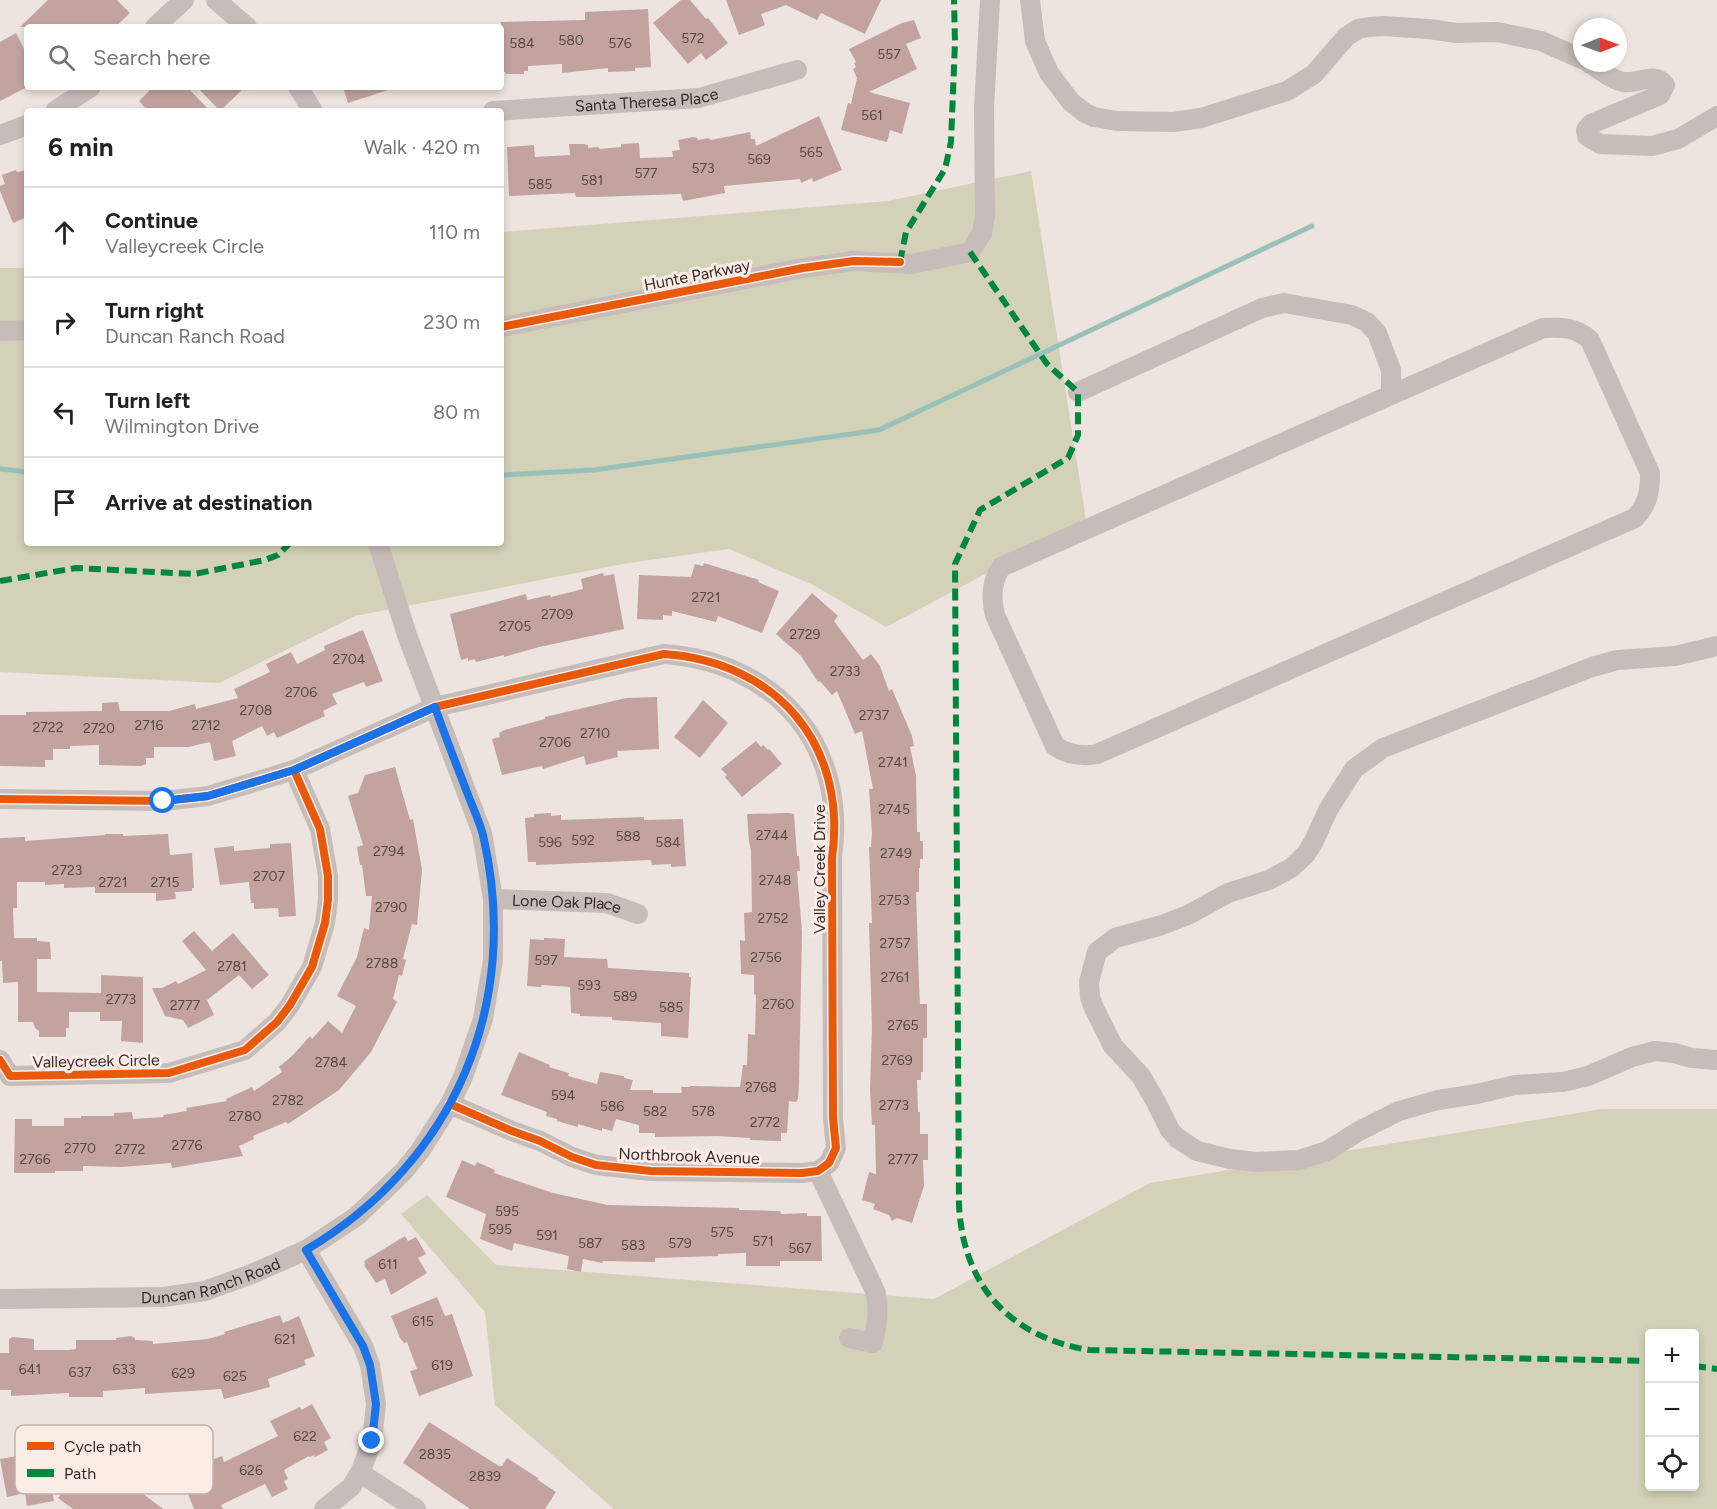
<!DOCTYPE html>
<html lang="en">
<head>
<meta charset="utf-8">
<style>
  :root { --surface:#fff; --page:#f6f6f6; --text:#222; --muted:#767676; --line:#e0e0e0 }
  body { margin:0; font-family:Figtree,sans-serif; background:var(--page); color:var(--text) }
  .controls { position:absolute; right:18px; bottom:18px; display:grid; overflow:hidden; border-radius:6px; box-shadow:0 3px 9px #0003 }
  .controls button { width:54px; height:54px; display:grid; place-items:center; padding:0; border:0; border-bottom:2px solid var(--line); background:var(--surface); color:var(--text); font:30px sans-serif }
  .compass { position:absolute; left:1573px; top:18px; width:54px; height:54px; border-radius:50%; background:var(--surface); box-shadow:0 3px 9px #0003; rotate:89deg }
  .stop { position:absolute; width:18px; height:18px; margin:-14px; border:4px solid #1a73e8; border-radius:50%; background:#fff }
  .stop.end { background:#1a73e8; border-color:#fff; box-shadow:0 2px 6px #0008 }
  .list { margin:0; padding:0; list-style:none }
  h2 { display:flex; justify-content:space-between; align-items:center; height:78px; margin:0; padding:0 24px; font-size:26px }
  h2 small { font-size:20px; font-weight:400; color:var(--muted) }
  .list li { display:grid; grid-template-columns:39px 1fr auto; gap:18px; align-items:center; box-sizing:border-box; height:90px; padding:0 24px; border-top:2px solid var(--line) }
  .list b { display:block; font-size:22px; white-space:nowrap }
  .list p { margin:0; font-size:20px; white-space:nowrap; color:var(--muted) }
  .list em { font-size:20px; font-style:normal; color:var(--muted) }
  .icon { flex:none; width:33px; height:33px; fill:none; stroke:currentColor; stroke-width:2; stroke-linecap:round; stroke-linejoin:round }
  .map { position:relative; flex:none; width:1717px; height:1509px; overflow:hidden }
  .search { position:absolute; background:var(--surface); box-shadow:0 3px 9px #0003; left:24px; top:24px; width:480px; height:66px; display:flex; align-items:center; gap:15px; box-sizing:border-box; padding:0 21px; border-radius:6px; color:var(--muted); font-size:22px }
  .panel { position:absolute; background:var(--surface); box-shadow:0 3px 9px #0003; left:24px; top:108px; width:480px; height:438px; border-radius:6px }
  .map>svg:first-child { display:block }
  .green { fill:#d3d2b8; fill-rule:evenodd }
  .lines { fill:none; stroke-linecap:round; stroke-linejoin:round }
  .stream { stroke:#9ac1b9; stroke-width:5 }
  .building { fill:#c2a39f }
  .minor { stroke:#c6bcb9; stroke-width:20 }
  .quiet { stroke:#00873e; stroke-width:6; stroke-dasharray:12 6; stroke-linecap:butt }
  .cycleway-casing { stroke:#fbede6; stroke-width:11 }
  .cycleway { stroke:#e8590c; stroke-width:8 }
  .route { stroke:#1a73e8; stroke-width:8 }
  .labels { text-anchor:middle; dominant-baseline:central; stroke-width:6; stroke-linejoin:round; paint-order:stroke }
  .number-label { font-size:14px; fill:#5a4845 }
  .street-label { font-size:16px; fill:#372927; stroke:#fbede6 }
  .key { fill:#fbede6; stroke:#c0b2ad; stroke-width:1.5 }
  .key-label { font-size:16px; fill:#372927 }
</style>
</head>
<body>
<div class="map">
<svg width="1717" height="1509" viewBox="0 0 1717 1509">
  <rect width="100%" height="100%" fill="#ede4df"/>
  <path class="green" d="M1031 171 1086 520 886 627 813 585 729 549 628 563 355 616 219 683 0 672V268H27V543H501V232L888 201Z
    M1602 1109H1717V1509H614L495 1405 485 1312 401 1214 427 1195 496 1265 934 1299 1150 1183ZM1650 1334H1694V1486H1650Z"/>
  <g class="lines">
    <path class="stream" d="M0 469 27 472
      M501 475 594 470 879 430 1312 226"/>
  </g>
  <path class="building" d="M48 0H117L130 13 115 27H20Z
    M681 0H690L706 19 708 18 728 43 706 60 701 53 688 64 653 23Z
    M726 0H881L865 34 821 13 817 20 786 5 761 14 765 25 739 35Z
    M648 9 651 67 635 68V71L608 72V68L562 73V64L528 66V71H524V74H506L505 72H502L501 22 585 20V12Z
    M914 20 921 38 906 44 917 69 869 92 910 103 902 134 890 130 887 142 841 130 848 103 851 104 857 78 853 69 856 67 854 63 856 62 849 49 902 23Z
    M16 33 27 55V87L0 101V42Z
    M153 87H187L210 111H148L139 101Z
    M197 87H245L220 111Z
    M343 87H388V90L348 103Z
    M819 116 842 170 813 182 812 178 801 183 800 179 724 186 725 193 683 201 681 194 596 197H576L575 193 509 196 507 147 534 145 535 157 570 155 569 144H583L588 145V148L598 147 600 149 621 147V144L639 143 640 158 673 157 672 151 680 150 678 140 693 137 697 138 698 140 708 138 711 140 750 132 751 139H755L756 146Z
    M16 170 17 172 27 170V217L13 223 0 191V186L5 184 2 175Z
    M704 563 759 580 758 582 779 591 762 633 718 616 716 622 672 611V616L663 615V620L637 619 639 575 691 577 695 564 703 566Z
    M603 573 604 576 614 574 624 629 539 647 504 657V655L476 662 475 659 468 661V658L461 660 450 614 526 594 527 600 550 595 551 597 583 589 581 579Z
    M812 593 838 616 834 621 863 660 871 654 880 666 889 691 892 689 912 736 914 746 910 747 916 776 917 832H920V841H923V859H920V868H919V892H916L919 983 920 1004H927V1038H923V1072H921V1080H917L918 1112H920V1134H928V1160H923L924 1186 912 1223 897 1218 892 1221 889 1215 873 1209 875 1204 862 1200 869 1172 876 1174 875 1125H872L870 1090 872 1029 869 923H872L869 847H871L872 833 869 789H873L862 731 855 734 837 691 832 695 820 681 818 682 801 656 776 634Z
    M363 630 383 681 366 687 364 682 332 694 337 704 323 711 325 716 277 738 274 732 267 736 262 726 232 741 236 756 214 761 210 742 188 747H154V758H146V764L141 766 99 765V745L70 746V749H53V760H45V767L0 766V715H26V712L102 711V703L118 702 120 711H169L195 704 196 709 238 698 234 689 270 672 266 664 291 652 297 664 325 650 324 646Z
    M657 697 659 749 617 751 618 757 586 765 584 756 543 769 542 766 502 775 492 739 500 737 499 733 504 730 545 719V717L626 698Z
    M703 700 728 723 700 758 674 737Z
    M756 741 761 747 763 745 768 750 769 749 782 764 742 797 725 777 727 775 721 769Z
    M395 767 410 820 413 819 422 870 417 925 412 924 403 959 406 960 402 976 399 975 393 999 397 1002 371 1052 339 1090 288 1124 286 1122 253 1136 254 1139 239 1146 243 1156 172 1168 171 1163 122 1167 83 1166V1171H55V1173H14L15 1119H32V1126H64V1118H81V1116H114V1113L132 1112 133 1119 164 1117 163 1115 187 1111 186 1108 227 1101 226 1099 252 1087 254 1091 282 1072 279 1067 293 1055 310 1036 312 1039 328 1021 342 1033 356 1006 337 996 357 957 364 928 369 930 372 896H366L362 865H360L357 847 363 845 348 796 358 793 365 775Z
    M551 813V816L561 815V820L644 817V820L683 819 686 866 671 867V864L652 865 651 860 536 865V862H528L525 818 534 817V814Z
    M789 813 794 814 797 856H799L800 871H797L802 932 799 1084 798 1099 796 1102 789 1101 787 1133H781V1141L750 1140V1138L717 1136 655 1137V1133H639V1125L616 1119 612 1131 602 1128V1131L578 1124V1127L557 1121V1119L546 1116 547 1112 501 1095 519 1052 550 1065 549 1067 569 1073 568 1076 597 1084 600 1072 624 1076V1078L633 1080 630 1090H653V1093H682L681 1087H690V1086L740 1087 743 1065H747L748 1034 755 1035 756 995 754 994V975L741 974 740 940 745 941 744 913 752 912 751 850 749 842 747 814Z
    M105 834H123V836L168 834 170 855 192 853 194 888H192V891L175 892 176 899 156 901V893H95V887L64 888V884L45 885V882H17V908H13L14 938H37V941L50 942 51 959H37V992L101 993V975L143 977V1043L121 1041 122 1021H100V1012H69V1028H66V1037H39V1031L35 1028 33 1022H18V982L3 983 2 961H0V838L25 837V841L105 835Z
    M291 843 296 916 279 917 278 908 254 909V903H251L249 882 220 885 214 848 234 846V851L270 848V844Z
    M194 931 212 951 233 933 269 975 252 989 239 975 207 1000 214 1015 188 1028 183 1020 165 1016 152 988H162L176 981 178 984 206 970 182 941Z
    M544 938 565 939 564 957 607 959 608 968 689 973V977H691L688 1038 661 1036V1023L612 1020V1017L580 1016V1014L571 1013 570 987 542 985 541 987 527 986 530 939 544 940Z
    M462 1160 475 1166 477 1162 495 1170 494 1173 553 1193 608 1205 739 1208V1210L780 1211 781 1214 807 1213V1216H821L822 1261H780V1266H746V1253L718 1254V1256L655 1258V1262L603 1261 602 1263 583 1259 581 1272 567 1269 569 1256 514 1243 512 1251 480 1239 486 1214 446 1197Z
    M405 1236 408 1241 416 1237 426 1254 418 1258 427 1273 391 1295 385 1279 376 1283 364 1265 365 1264 364 1261Z
    M437 1297 445 1316 452 1314 473 1376 419 1396 410 1371 417 1369 407 1342 404 1343 400 1338 391 1316Z
    M280 1315 283 1323 299 1316 315 1356 304 1360 306 1365 268 1379 270 1387 224 1399 221 1389 145 1394V1388L103 1391V1397H69V1393L11 1396V1390H0V1353H9V1339L13 1337 34 1339V1350H68L76 1349V1340H116V1338L131 1336 135 1338V1340L153 1341V1344L208 1339 225 1334 224 1332Z
    M312 1404 331 1438 324 1442 328 1450 315 1457 314 1455 310 1457 309 1456 284 1470 288 1479 284 1481 288 1489 272 1497 265 1484 221 1505 223 1509H194L178 1469 210 1456 211 1460 222 1456 224 1462 278 1436 270 1421 300 1407 301 1410Z
    M429 1422 499 1466H502L507 1458 538 1478V1480L556 1492 545 1509H470L403 1463Z
    M45 1451 54 1501 27 1506 25 1493 7 1497 0 1459Z
    M104 1453 132 1473 126 1481 163 1509H73L58 1498 87 1460 95 1466Z"/>
  <g class="lines">
    <g class="minor">
      <path d="M216 0 247 27"/>
      <path d="M1030 0 1035 41 1049 73 1071 102 1085 113 1094 117 1117 121 1174 122 1201 118 1287 91 1314 74 1346 37 1358 29 1369 27 1383 26 1429 29 1456 33 1497 32 1541 41 1582 59"/>
      <path d="M155 27 184 0"/>
      <path d="M1589 63C1599 69 1613 81 1624 82 1639 84 1654 71 1665 85L1660 95 1591 124 1586 130 1587 136 1600 144 1652 146 1678 139 1717 116"/>
      <path d="M298 87 313 111"/>
      <path d="M55 111 91 87"/>
      <path id="s1" d="M493 111 699 98 797 70"/>
      <path d="M0 135 27 125"/>
      <path d="M501 327 803 268 854 261 912 264 970 252 982 233 985 216 984 108 990 0"/>
      <path d="M0 331 27 330"/>
      <path d="M1078 392 1262 308 1284 303 1352 315 1367 322 1377 333 1391 370V395L1001 567C991 583 991 597 995 615L1055 746C1068 755 1081 757 1097 754L1635 518C1648 504 1650 492 1650 473L1590 340C1576 327 1562 327 1543 328L1391 395"/>
      <path d="M1717 646 1675 656 1617 660 1592 667 1383 748 1354 769 1328 810 1314 841 1306 854 1291 868 1269 880 1228 893 1188 915 1162 925 1115 938 1097 952 1089 982 1090 997 1094 1008 1113 1046 1141 1076 1156 1102 1170 1130 1177 1138 1197 1151 1230 1159 1256 1162 1299 1160 1327 1151 1359 1131 1399 1111 1438 1100 1477 1094 1515 1085 1563 1082 1588 1076 1632 1057 1655 1051 1674 1053 1692 1058 1717 1060"/>
      <path d="M0 799 163 801 208 796 294 770 435 707 664 654C777 662 848 745 832 858L833 1118 836 1148 829 1163 818 1171 802 1173 651 1171 596 1165 572 1157 540 1141 512 1131 450 1104"/>
      <path id="s2" d="M493 899 607 903 638 914"/>
      <path d="M0 1060 10 1076 169 1073 245 1050 277 1022 290 1005 312 967 325 923 328 900V876L320 829 294 770"/>
      <path d="M818 1171 876 1293C879 1313 877 1324 873 1343L849 1338"/>
      <path d="M306 1250 363 1346 370 1365 376 1404 372 1441 360 1473 351 1487 324 1509"/>
      <path id="s3" d="M0 1299 163 1297 205 1291 254 1273 306 1250 357 1216 403 1172 420 1151 450 1104 463 1077 483 1019 493 960V899L482 833 407 635 378 543"/>
      <path d="M360 1473 416 1509"/>
    </g>
    <path class="quiet" d="M970 252 1047 364 1078 392V435L1068 458 980 510 955 564 959 1205C963 1286 1010 1337 1089 1350L1650 1361
      M900 262 906 232 945 169 951 142 955 42 954 0
      M0 581 76 568 194 574 265 560 278 555 290 543
      M1694 1366 1717 1369"/>
    <defs>
      <path id="cycleway" d="M501 327 803 268 854 261 900 262
        M0 799 163 801 208 796 294 770 435 707 664 654C777 662 848 745 832 858L833 1118 836 1148 829 1163 818 1171 802 1173 651 1171 596 1165 572 1157 540 1141 512 1131 450 1104
        M0 1060 10 1076 169 1073 245 1050 277 1022 290 1005 312 967 325 923 328 900V876L320 829 294 770"/>
    </defs>
    <use href="#cycleway" class="cycleway-casing"/>
    <use href="#cycleway" class="cycleway"/>
  </g>
  <g class="lines">
    <path class="route" d="M163 801 208 796 294 770 435 707C445 736 456 764 467 792 472 806 479 820 483 835 522 1003 455 1162 306 1250L363 1346 370 1365 376 1404 372 1441"/>
  </g>
  <g class="labels">
    <g class="number-label">
      <text x="693" y="38">572</text>
      <text x="571" y="40">580</text>
      <text x="522" y="43">584</text>
      <text x="620" y="43">576</text>
      <text x="889" y="54">557</text>
      <text x="872" y="115">561</text>
      <text x="811" y="152">565</text>
      <text x="759" y="159">569</text>
      <text x="703" y="168">573</text>
      <text x="646" y="173">577</text>
      <text x="592" y="180">581</text>
      <text x="540" y="184">585</text>
      <text x="706" y="597">2721</text>
      <text x="557" y="614">2709</text>
      <text x="515" y="626">2705</text>
      <text x="805" y="634">2729</text>
      <text x="349" y="659">2704</text>
      <text x="845" y="671">2733</text>
      <text x="301" y="692">2706</text>
      <text x="256" y="710">2708</text>
      <text x="874" y="715">2737</text>
      <text x="149" y="725">2716</text>
      <text x="206" y="725">2712</text>
      <text x="48" y="727">2722</text>
      <text x="99" y="728">2720</text>
      <text x="595" y="733">2710</text>
      <text x="555" y="742">2706</text>
      <text x="893" y="762">2741</text>
      <text x="894" y="809">2745</text>
      <text x="772" y="835">2744</text>
      <text x="628" y="836">588</text>
      <text x="583" y="840">592</text>
      <text x="550" y="842">596</text>
      <text x="668" y="842">584</text>
      <text x="389" y="851">2794</text>
      <text x="896" y="853">2749</text>
      <text x="67" y="870">2723</text>
      <text x="269" y="876">2707</text>
      <text x="775" y="880">2748</text>
      <text x="113" y="882">2721</text>
      <text x="165" y="882">2715</text>
      <text x="894" y="900">2753</text>
      <text x="391" y="907">2790</text>
      <text x="773" y="918">2752</text>
      <text x="895" y="943">2757</text>
      <text x="766" y="957">2756</text>
      <text x="546" y="960">597</text>
      <text x="382" y="963">2788</text>
      <text x="232" y="966">2781</text>
      <text x="895" y="977">2761</text>
      <text x="589" y="985">593</text>
      <text x="625" y="996">589</text>
      <text x="121" y="999">2773</text>
      <text x="778" y="1004">2760</text>
      <text x="185" y="1005">2777</text>
      <text x="671" y="1007">585</text>
      <text x="903" y="1025">2765</text>
      <text x="897" y="1060">2769</text>
      <text x="331" y="1062">2784</text>
      <text x="761" y="1087">2768</text>
      <text x="563" y="1095">594</text>
      <text x="288" y="1100">2782</text>
      <text x="894" y="1105">2773</text>
      <text x="612" y="1106">586</text>
      <text x="655" y="1111">582</text>
      <text x="703" y="1111">578</text>
      <text x="245" y="1116">2780</text>
      <text x="765" y="1122">2772</text>
      <text x="187" y="1145">2776</text>
      <text x="80" y="1148">2770</text>
      <text x="130" y="1149">2772</text>
      <text x="35" y="1159">2766</text>
      <text x="903" y="1159">2777</text>
      <text x="507" y="1211">595</text>
      <text x="500" y="1229">595</text>
      <text x="722" y="1232">575</text>
      <text x="547" y="1235">591</text>
      <text x="763" y="1241">571</text>
      <text x="590" y="1243">587</text>
      <text x="680" y="1243">579</text>
      <text x="633" y="1245">583</text>
      <text x="800" y="1248">567</text>
      <text x="388" y="1264">611</text>
      <text x="423" y="1321">615</text>
      <text x="285" y="1339">621</text>
      <text x="442" y="1365">619</text>
      <text x="30" y="1369">641</text>
      <text x="124" y="1369">633</text>
      <text x="80" y="1372">637</text>
      <text x="183" y="1373">629</text>
      <text x="235" y="1376">625</text>
      <text x="305" y="1436">622</text>
      <text x="435" y="1454">2835</text>
      <text x="251" y="1470">626</text>
      <text x="485" y="1476">2839</text>
    </g>
    <g class="street-label">
      <text stroke="none"><textPath href="#s1" startOffset="154">Santa Theresa Place</textPath></text>
      <text transform="translate(697 275) rotate(-11)">Hunte Parkway</text>
      <text transform="translate(819 869) rotate(-90)">Valley Creek Drive</text>
      <text stroke="none"><textPath href="#s2" startOffset="74">Lone Oak Place</textPath></text>
      <text transform="translate(96 1061) rotate(-1)">Valleycreek Circle</text>
      <text transform="translate(689 1156) rotate(2)">Northbrook Avenue</text>
      <text stroke="none"><textPath href="#s3" startOffset="213">Duncan Ranch Road</textPath></text>
    </g>
  </g>
  <rect x="15" y="1425" width="198" height="69" rx="9" class="key"/>
  <rect x="27" y="1442" width="27" height="8" fill="#e8590c"/>
  <rect x="27" y="1469" width="27" height="8" fill="#00873e"/>
  <g class="key-label">
    <text x="64" y="1452">Cycle path</text>
    <text x="64" y="1479">Path</text>
  </g>
</svg>
<div class="controls">
<button>+</button>
<button>−</button>
<button><svg class="icon" aria-label="locate" viewBox="0 0 24 24"><circle cx="12" cy="12" r="6"/><path d="M12 2v4M12 18v4M2 12h4M18 12h4"/></svg></button>
</div>
<svg class="compass" viewBox="-18 -18 36 36"><path d="M0-13l5 13h-10z" fill="#e53935"/><path d="M0 13l5-13h-10z" fill="#767676"/></svg>
<div class="stop" style="left:163px;top:801px"></div>
<div class="stop end" style="left:372px;top:1441px"></div>
<div class="search"><svg class="icon" aria-label="search" viewBox="0 0 24 24"><circle cx="10" cy="10" r="6"/><path d="M15 15l6 6"/></svg>Search here</div>
<section class="panel">
<h2>6 min<small>Walk · 420 m</small></h2>
<ul class="list">
<li><svg class="icon" aria-label="ahead" viewBox="0 0 24 24"><path d="M12 20V5M6 11l6-6 6 6"/></svg><div><b>Continue</b><p>Valleycreek Circle</p></div><em>110 m</em></li>
<li><svg class="icon" aria-label="right" viewBox="0 0 24 24"><path d="M7 20v-9h11M14 6l5 5-5 5"/></svg><div><b>Turn right</b><p>Duncan Ranch Road</p></div><em>230 m</em></li>
<li><svg class="icon" aria-label="left" viewBox="0 0 24 24"><path d="M17 20v-9H6M10 6l-5 5 5 5"/></svg><div><b>Turn left</b><p>Wilmington Drive</p></div><em>80 m</em></li>
<li><svg class="icon" aria-label="arrive" viewBox="0 0 24 24"><path d="M6 21V4h12l-3 4 3 4H6"/></svg><div><b>Arrive at destination</b></div></li>
</ul>
</section>
</div>
</body>
</html>
